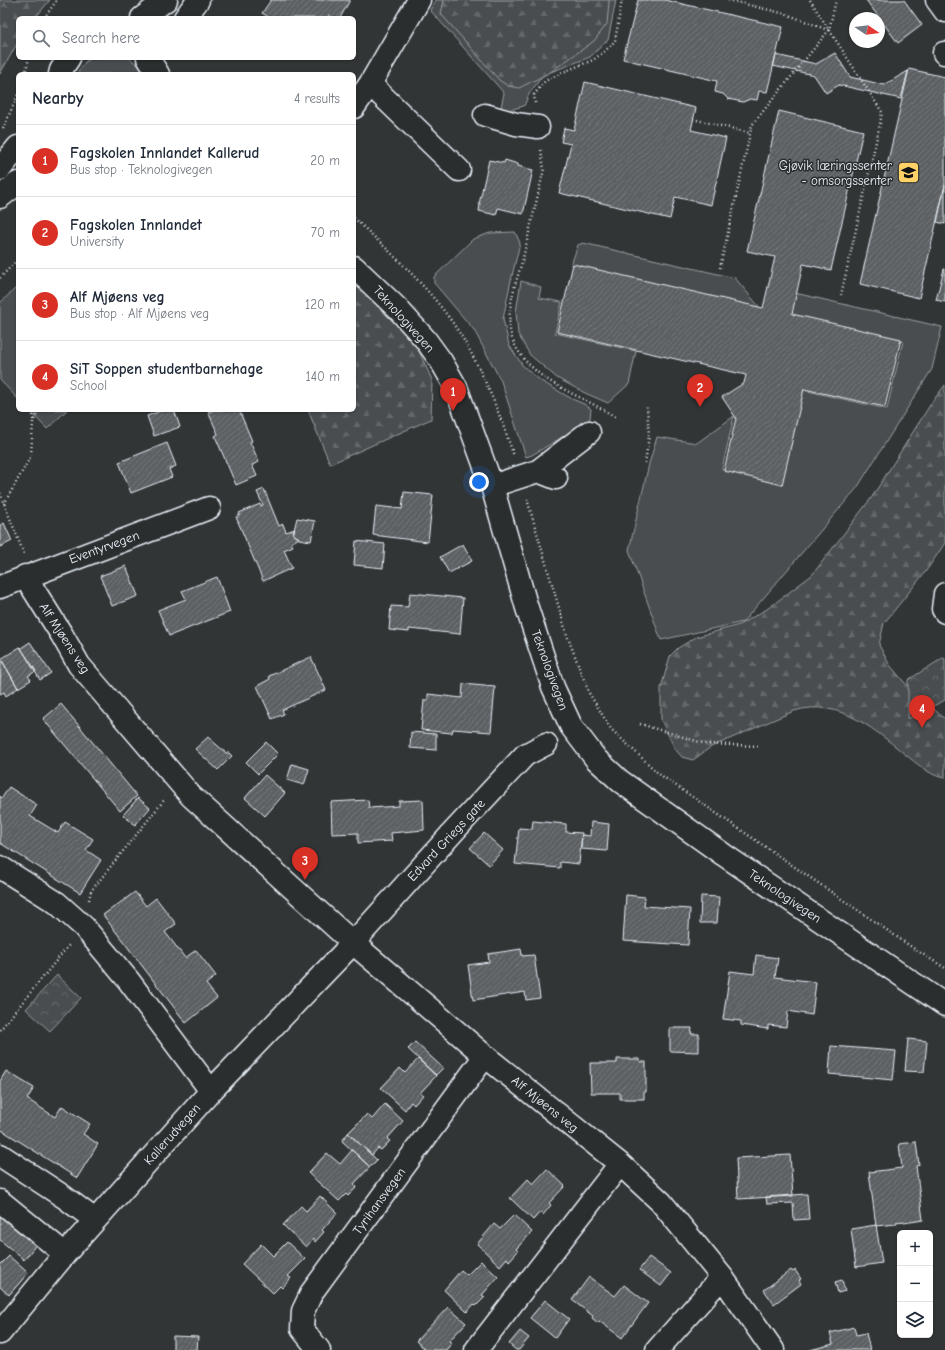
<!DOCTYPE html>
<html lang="en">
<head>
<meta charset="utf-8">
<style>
  :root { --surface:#fff; --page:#f6f6f7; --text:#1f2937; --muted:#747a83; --line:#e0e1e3; --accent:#d93025 }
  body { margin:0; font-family:"Comic Neue",sans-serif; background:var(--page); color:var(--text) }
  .controls { position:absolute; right:12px; bottom:12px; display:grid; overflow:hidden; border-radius:6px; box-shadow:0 1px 3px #0004 }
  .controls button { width:36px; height:36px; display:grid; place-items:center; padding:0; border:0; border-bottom:1px solid var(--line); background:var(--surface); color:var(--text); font:20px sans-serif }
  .compass { position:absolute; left:849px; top:12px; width:36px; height:36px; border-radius:50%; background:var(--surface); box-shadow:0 1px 3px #0004; rotate:103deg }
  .you { position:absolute; left:479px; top:482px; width:14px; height:14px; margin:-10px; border:3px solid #fff; border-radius:50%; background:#1a73e8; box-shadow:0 0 0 6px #1a73e833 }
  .badge { display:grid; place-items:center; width:26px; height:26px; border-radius:50%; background:var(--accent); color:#fff; font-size:13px; font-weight:700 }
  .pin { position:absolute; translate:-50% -33px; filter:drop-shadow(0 1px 2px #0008) }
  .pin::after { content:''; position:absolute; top:21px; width:14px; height:12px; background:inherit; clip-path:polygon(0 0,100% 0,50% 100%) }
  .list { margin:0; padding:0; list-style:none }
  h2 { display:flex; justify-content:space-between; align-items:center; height:52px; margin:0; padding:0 16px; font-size:17px }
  h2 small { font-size:13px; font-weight:400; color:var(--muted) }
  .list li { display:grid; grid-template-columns:26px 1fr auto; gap:12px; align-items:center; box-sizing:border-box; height:72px; padding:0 16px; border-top:1px solid var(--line) }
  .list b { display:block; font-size:15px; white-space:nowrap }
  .list p { margin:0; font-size:13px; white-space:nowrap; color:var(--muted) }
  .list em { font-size:13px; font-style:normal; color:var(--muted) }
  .icon { flex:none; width:22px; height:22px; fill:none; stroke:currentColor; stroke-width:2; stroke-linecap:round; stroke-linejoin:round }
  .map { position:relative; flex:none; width:945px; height:1350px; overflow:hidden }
  .search { position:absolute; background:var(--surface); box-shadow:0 1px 3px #0004; left:16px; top:16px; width:340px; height:44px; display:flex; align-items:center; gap:10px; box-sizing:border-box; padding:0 14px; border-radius:6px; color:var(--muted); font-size:15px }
  .panel { position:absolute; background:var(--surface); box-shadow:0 1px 3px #0004; left:16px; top:72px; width:340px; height:340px; border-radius:6px }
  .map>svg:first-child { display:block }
  .grass { fill:#494d4f; stroke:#989fa4 }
  .forest { fill:url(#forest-firs); stroke:#989fa4 }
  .park { fill:url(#park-crowns); stroke:#989fa4 }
  .building { fill:url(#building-hatch); stroke:#e8f1f8 }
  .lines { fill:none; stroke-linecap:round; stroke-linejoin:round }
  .minor-casing { stroke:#e8f1f8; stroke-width:25 }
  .major-casing { stroke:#e8f1f8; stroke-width:25 }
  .path { stroke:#e8f1f8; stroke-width:2.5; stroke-dasharray:1 3; stroke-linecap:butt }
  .minor { stroke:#2a2d2e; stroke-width:22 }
  .major { stroke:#2a2d2e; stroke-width:22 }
  .labels { text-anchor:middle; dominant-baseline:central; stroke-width:3; stroke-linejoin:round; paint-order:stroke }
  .poi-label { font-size:13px; fill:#e8f1f8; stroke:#2a2d2e; text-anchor:end }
  .street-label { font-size:13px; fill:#e8f1f8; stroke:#2a2d2e }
</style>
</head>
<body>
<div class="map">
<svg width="945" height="1350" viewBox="0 0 945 1350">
  <defs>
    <pattern id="forest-firs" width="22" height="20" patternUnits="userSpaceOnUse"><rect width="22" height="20" fill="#494d4f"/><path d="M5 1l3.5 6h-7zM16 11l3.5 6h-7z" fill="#636769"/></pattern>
    <pattern id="park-crowns" width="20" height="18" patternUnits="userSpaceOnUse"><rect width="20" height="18" fill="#494d4f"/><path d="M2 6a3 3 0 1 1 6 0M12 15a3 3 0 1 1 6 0" fill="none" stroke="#636769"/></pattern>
    <pattern id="building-hatch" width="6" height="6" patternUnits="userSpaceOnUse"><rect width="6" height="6" fill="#5c6063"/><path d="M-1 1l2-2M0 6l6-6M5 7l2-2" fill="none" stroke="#73777a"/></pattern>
  </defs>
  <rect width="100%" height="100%" fill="#323536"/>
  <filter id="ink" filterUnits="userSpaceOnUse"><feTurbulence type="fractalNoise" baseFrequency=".025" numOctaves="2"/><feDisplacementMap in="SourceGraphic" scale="8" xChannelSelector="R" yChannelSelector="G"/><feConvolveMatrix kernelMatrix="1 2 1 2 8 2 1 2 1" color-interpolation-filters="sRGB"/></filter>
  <g filter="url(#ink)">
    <path class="grass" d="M436 0H616L608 40 590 57 543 75 529 94 524 106 500 112 504 93 430 10Z
      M92 58H129L138 65 144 74H77L85 62Z
      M515 232 520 243 511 280 503 319 509 345 523 366 541 381 572 399 584 404 591 409 590 418 586 423 532 455 526 457 501 381 474 330 434 283V277L473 239 490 233Z
      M583 243 735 278 761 309 571 265 578 245Z
      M521 281 541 287 539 298 562 302 555 333 636 351 629 384 608 403 585 393 557 378 530 355 518 334 516 312Z
      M18 286V399L0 380V303Z
      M795 293 942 327 932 369 857 488 743 622 661 640 629 550 649 464 657 437 697 443 734 416 722 469 780 483 803 390 887 409 903 341 790 316Z
      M29 410H67L47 429Z"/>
    <path class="forest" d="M0 0H50L35 18H18V42L0 74Z
      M444 0H609V2L607 24 594 41 549 73 519 88 508 86 499 80 441 14Z
      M354 280 409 329 432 380 431 419 330 464 308 410H354Z
      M945 385V543L926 571 884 623 879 645 889 664 904 682 945 719V778C933 777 920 766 911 759 877 732 841 697 794 711L711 747 693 760 682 757 675 749 661 720V688L670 656 678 648 696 637 739 625 767 609 812 575 872 497 932 402Z"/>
    <path class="park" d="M943 658 945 659V700L908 719V680Z
      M57 975 81 998 50 1031 26 1009Z"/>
    <path class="building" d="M271 0H350L340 18H334L329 15 327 18H270L262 13Z
      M638 0H665L783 27 767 92 759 91 757 100 750 99 743 102 728 99 723 94 715 92 717 81 623 59Z
      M866 0H904L922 25 898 43Z
      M835 53 850 77 884 85 908 71 901 99 839 85 826 93 814 75 773 66 776 55 816 64Z
      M909 69 945 77V185L919 298 860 284Z
      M585 82 696 108 691 130 726 138 711 205 675 197 670 219 559 193 571 144 561 142 564 128 574 130Z
      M779 111 863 131 831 270 803 264 792 314 901 339 885 407 804 389 782 485 724 471 736 418 722 397 744 383 746 375 557 332 573 264 763 308 775 257 747 251Z
      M489 160 504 163 505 160 518 164V166L533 170 523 214 498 208 496 215 479 211 480 204H479Z
      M945 185V224L937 222Z
      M944 269H945V302L936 300Z
      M163 410H174L180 427 154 436 147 416Z
      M214 410H239L252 441 250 442 259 462 252 465 257 476 236 485 215 436 218 434 208 412Z
      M167 443 176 466 169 469 172 477 131 493 119 462Z
      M264 489 279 526 283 524 286 532 295 529 293 534 299 538 291 543 293 546 284 550 292 568 263 581 236 517 240 515 239 513 260 504 261 506 263 505 257 492Z
      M404 492 433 495 428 542 373 535 376 506 402 509Z
      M297 518 315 521 311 541 299 539V538L293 534Z
      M4 523 12 541 0 547V525Z
      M356 541 385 544 383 568 354 565Z
      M463 544 472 561 449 573 440 557Z
      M126 566 138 596 112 606 100 576Z
      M217 577 230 612 169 636 158 610 186 599 182 591Z
      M410 593 463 598 460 634 409 629V632L389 630 391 606 408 607Z
      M30 642 51 673 40 680 21 648Z
      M20 647 36 671 28 676 31 680 18 688 1 659Z
      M311 657 326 690 282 710 284 714 272 719 257 686 270 679 269 676Z
      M1 659 18 688 6 696 4 692 0 694Z
      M463 684 495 687 491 732 453 729 452 733 421 730 424 700H428V694L462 698Z
      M61 704 137 796 120 811 43 719Z
      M411 732 436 734V750L410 748Z
      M208 737 226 753H229L232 756 218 770 195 749Z
      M266 742 278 754 258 774 246 762Z
      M292 764 309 769 304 785 287 780Z
      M265 775 285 793 265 816 245 798Z
      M9 787 37 805 30 816 58 833 65 822 93 839 86 850 101 860 80 893 0 843V796L2 798Z
      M138 798 150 808 135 825 123 815Z
      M368 800 369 808 399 806V801L423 800 424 830 391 833 392 841 358 843V833L332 834 331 802Z
      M533 821 566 824V832L582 833 579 864 560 862V868L515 864 519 828 532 829Z
      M591 822 609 824 607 851 581 849 582 835 590 836Z
      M484 833 503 850 489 865 470 848Z
      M135 892 146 906 156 898 176 924 165 932 185 958 196 950 216 976 206 984 217 998 186 1023 103 915Z
      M626 895 645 897 644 906 690 909 688 945 623 941Z
      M701 896 719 897 717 923H700Z
      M521 949 522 956 534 955 540 998 526 1000 525 992 473 1000 468 965 489 962 488 954Z
      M756 955 778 958 775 977 816 982 812 1015 788 1011 786 1027 768 1025V1029L741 1025V1021L723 1019 730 971 754 974Z
      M670 1028H692L691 1034H699V1052L670 1051Z
      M908 1039 927 1041 924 1072 905 1071Z
      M415 1042 443 1068 436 1075 408 1049Z
      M831 1046 896 1051 893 1080 829 1074Z
      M418 1059 436 1076 420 1093 423 1095 414 1105 411 1102 405 1110 381 1088 400 1068 405 1073Z
      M617 1059H640V1062H646V1092H644V1099H620V1093H591L590 1063H617Z
      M6 1071 34 1088 27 1099 55 1117 62 1106 90 1124 83 1134 98 1144 77 1178 0 1129V1081Z
      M385 1104 403 1121 387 1139 390 1141 381 1150 378 1148 372 1155 348 1133 367 1114 372 1119Z
      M348 1133 377 1160 370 1167 342 1141Z
      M916 1142 919 1165 916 1166 923 1220 904 1223V1221L896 1222V1224L876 1226 869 1172 902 1168 899 1144Z
      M352 1150 370 1167 354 1184 357 1187 348 1196 346 1194 339 1201 308 1173 327 1153 340 1164Z
      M790 1155 793 1196 738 1199 736 1158Z
      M547 1169 565 1186 549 1203 551 1205 543 1215 540 1212 533 1220 510 1198 528 1179 533 1184Z
      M807 1194 809 1219 794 1220 793 1203 767 1204 766 1197Z
      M320 1196 337 1213 322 1230 324 1232 315 1242 313 1239 306 1247 283 1225 301 1206 306 1211Z
      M0 1211 38 1242 24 1260 0 1240Z
      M514 1215 532 1232 516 1249 518 1251 509 1261 507 1258 500 1266 477 1244 494 1224 500 1229Z
      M876 1225 882 1263 856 1267 851 1229Z
      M287 1242 305 1259 288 1276 291 1278 282 1288 280 1286 273 1293 242 1264 261 1244 273 1256Z
      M9 1256 28 1273 9 1295 0 1287V1265Z
      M649 1257 671 1273 661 1286 639 1270Z
      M481 1261 498 1277 482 1295 485 1297 476 1306 474 1304 467 1312 444 1290 461 1270 467 1275Z
      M791 1270 793 1272 795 1270 801 1279 799 1280 801 1284 774 1304 764 1290Z
      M589 1277 615 1296 624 1285 648 1303 622 1338 599 1321 598 1323 592 1318 593 1316 572 1300Z
      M842 1280 845 1291 838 1293 835 1282Z
      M545 1300 569 1319 555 1338 530 1318Z
      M448 1307 466 1323 449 1341 452 1343 446 1350H426L416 1341Z
      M854 1327 856 1335 866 1333 870 1350H810L833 1344 830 1333Z
      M520 1331 529 1338 519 1350H516L509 1344Z
      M173 1336 198 1337 197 1350H173Z"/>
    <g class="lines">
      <defs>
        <path id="minor" d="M937 0 945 11
          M944 53H945
          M370 84 459 170
          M354 107 370 84 419 0
          M485 115 516 124 538 127
          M354 267 398 309 425 339 441 361 456 387 492 486 527 608 553 687 571 726 596 759 620 781 724 855 945 1005
          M538 471 589 432
          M492 486 538 471 556 478
          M25 576 62 635 79 665 191 796 353 943 485 1056 620 1164 661 1202 722 1277 773 1350
          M0 587 209 508
          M945 594 943 609 945 612
          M0 867 57 903 84 927 129 981 211 1091
          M0 1155 64 1197 95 1220
          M0 1201 65 1254
          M0 1333 65 1254 211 1091 353 943 454 831 525 755 546 744
          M319 1350 302 1329 303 1311 312 1292 485 1056
          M476 1350 620 1164
          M657 1350 722 1277"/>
        <path id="major" d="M142 18 166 0
          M185 18 198 0
          M148 58 158 74
          M60 74 61 70 69 58
          M0 169 18 147
          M0 197 18 183"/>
      </defs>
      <use href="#minor" class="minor-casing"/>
      <use href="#major" class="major-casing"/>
      <path class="path" d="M728 0 786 14 828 30
        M810 0 882 112 880 124 841 295
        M44 18 57 0
        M25 74 29 58
        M535 103 534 95 545 81 561 73 593 60 605 51 615 41 622 0
        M693 119 750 133
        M3 129 18 94
        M541 150 544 169C537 199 530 228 523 258 517 280 507 305 510 329 512 348 527 364 541 375 564 392 591 401 615 417
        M354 218C390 252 429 287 457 329 482 368 499 412 514 456
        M720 268 752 125 829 30 836 0
        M0 278 18 259
        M33 420V410
        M645 463 649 436 647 407
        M0 493 24 554
        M527 499 567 635 589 693 611 729 659 774 916 950 945 968
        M4 504 31 456 33 422 39 410
        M640 724 706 744 760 746
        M89 900 91 891 165 799
        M0 1030 69 945"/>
      <use href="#minor" class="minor"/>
      <use href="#major" class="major"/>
    </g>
  </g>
  <defs>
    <symbol id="school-square" viewBox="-11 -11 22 22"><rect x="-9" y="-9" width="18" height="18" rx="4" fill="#ffd166" stroke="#2a2d2e"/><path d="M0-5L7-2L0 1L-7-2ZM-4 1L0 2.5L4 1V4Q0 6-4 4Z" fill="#111"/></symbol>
  </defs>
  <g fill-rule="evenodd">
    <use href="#school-square" x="896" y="160" width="25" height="25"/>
  </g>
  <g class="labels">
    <g class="poi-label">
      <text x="892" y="165">Gjøvik læringssenter<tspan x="892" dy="15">- omsorgssenter</tspan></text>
    </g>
    <g class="street-label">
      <text transform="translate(404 319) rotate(48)">Teknologivegen</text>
      <text transform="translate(104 547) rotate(-20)">Eventyrvegen</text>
      <text transform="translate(65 638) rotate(57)">Alf Mjøens veg</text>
      <text transform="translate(550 670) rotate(70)">Teknologivegen</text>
      <text transform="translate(446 840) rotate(-47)">Edvard Griegs gate</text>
      <text transform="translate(785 896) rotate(34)">Teknologivegen</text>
      <text transform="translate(545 1104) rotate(39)">Alf Mjøens veg</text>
      <text transform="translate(172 1134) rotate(-48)">Kallerudvegen</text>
      <text transform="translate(379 1201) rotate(-54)">Tyrihansvegen</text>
    </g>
  </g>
</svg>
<div class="controls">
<button>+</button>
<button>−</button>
<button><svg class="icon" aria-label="layers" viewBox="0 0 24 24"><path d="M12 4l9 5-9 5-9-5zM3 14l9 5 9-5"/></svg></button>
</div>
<svg class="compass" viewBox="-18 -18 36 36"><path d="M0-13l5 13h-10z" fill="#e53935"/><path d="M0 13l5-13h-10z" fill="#747a83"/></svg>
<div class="you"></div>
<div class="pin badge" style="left:453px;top:411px">1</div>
<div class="pin badge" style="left:700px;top:407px">2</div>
<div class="pin badge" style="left:305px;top:880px">3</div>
<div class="pin badge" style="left:922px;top:728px">4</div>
<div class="search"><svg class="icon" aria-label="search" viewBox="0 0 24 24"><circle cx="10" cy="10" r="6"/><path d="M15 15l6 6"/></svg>Search here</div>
<section class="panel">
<h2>Nearby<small>4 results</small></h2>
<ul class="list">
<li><span class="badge">1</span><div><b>Fagskolen Innlandet Kallerud</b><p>Bus stop · Teknologivegen</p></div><em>20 m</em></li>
<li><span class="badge">2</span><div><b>Fagskolen Innlandet</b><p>University</p></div><em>70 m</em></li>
<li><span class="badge">3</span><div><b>Alf Mjøens veg</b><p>Bus stop · Alf Mjøens veg</p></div><em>120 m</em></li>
<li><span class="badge">4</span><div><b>SiT Soppen studentbarnehage</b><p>School</p></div><em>140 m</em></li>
</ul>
</section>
</div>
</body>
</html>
